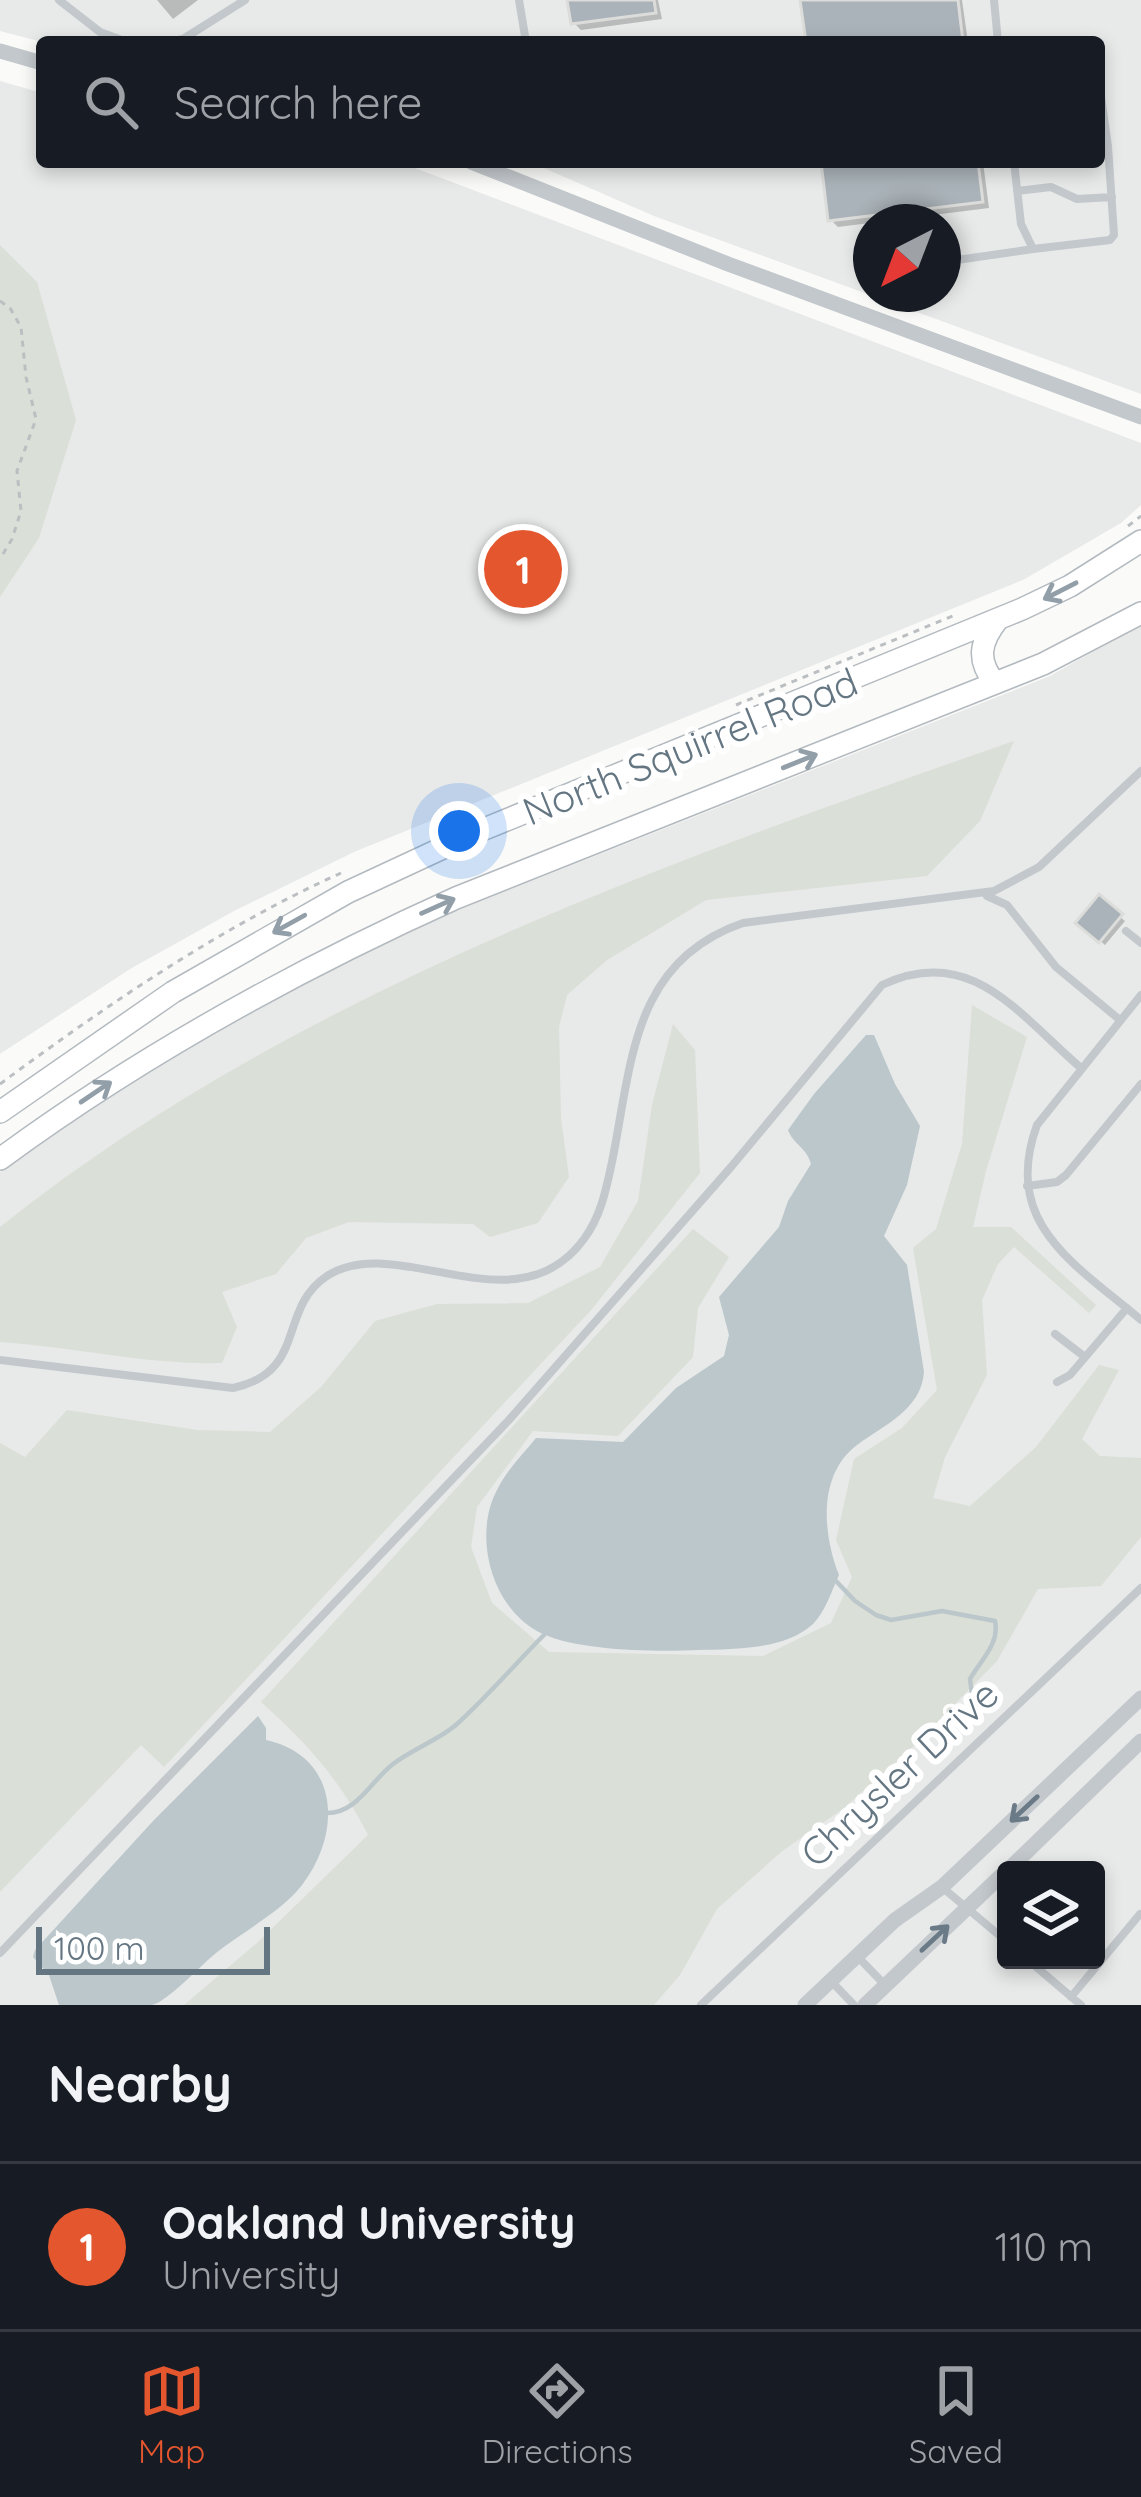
<!DOCTYPE html>
<html lang="en">
<head>
<meta charset="utf-8">
<style>
  :root { --surface:#171b24; --page:#20242c; --text:#f1f3f6; --muted:#9ea1a6; --line:#363941; --accent:#e4572e }
  body { margin:0; font-family:Quicksand,sans-serif; background:var(--page); color:var(--text) }
  .controls { position:absolute; right:36px; bottom:36px; display:grid; overflow:hidden; border-radius:12px; box-shadow:0 6px 18px #0003 }
  .controls button { width:108px; height:108px; display:grid; place-items:center; padding:0; border:0; border-bottom:3px solid var(--line); background:var(--surface); color:var(--text); font:60px sans-serif }
  .compass { position:absolute; left:853px; top:204px; width:108px; height:108px; border-radius:50%; background:var(--surface); box-shadow:0 6px 18px #0003; rotate:222deg }
  .scale { position:absolute; left:36px; bottom:30px; width:234px; box-sizing:border-box; padding-left:12px; border:6px solid #657683; border-top:0; font-size:33px; line-height:42px; white-space:nowrap; color:#657683; -webkit-text-stroke:9px #fff; paint-order:stroke }
  .you { position:absolute; left:459px; top:831px; width:42px; height:42px; margin:-30px; border:9px solid #fff; border-radius:50%; background:#1a73e8; box-shadow:0 0 0 18px #1a73e833 }
  .badge { display:grid; place-items:center; width:78px; height:78px; border-radius:50%; background:var(--accent); color:#fff; font-size:39px; font-weight:700 }
  .pin { position:absolute; translate:-50% -50%; border:6px solid #fff; box-shadow:0 3px 12px #0006 }
  .list { margin:0; padding:0; list-style:none }
  h2 { display:flex; justify-content:space-between; align-items:center; height:156px; margin:0; padding:0 48px; font-size:51px }
  h2 small { font-size:39px; font-weight:400; color:var(--muted) }
  .list li { display:grid; grid-template-columns:78px 1fr auto; gap:36px; align-items:center; box-sizing:border-box; height:168px; padding:0 48px; border-top:3px solid var(--line) }
  .list b { display:block; font-size:45px; white-space:nowrap }
  .list p { margin:0; font-size:39px; white-space:nowrap; color:var(--muted) }
  .list em { font-size:39px; font-style:normal; color:var(--muted) }
  .icon { flex:none; width:66px; height:66px; fill:none; stroke:currentColor; stroke-width:2; stroke-linecap:round; stroke-linejoin:round }
  .map { position:relative; flex:none; width:1141px; height:2005px; overflow:hidden }
  .search { position:absolute; background:var(--surface); box-shadow:0 6px 18px #0003; left:36px; right:36px; top:36px; height:132px; display:flex; align-items:center; gap:30px; box-sizing:border-box; padding:0 42px; border-radius:12px; color:var(--muted); font-size:45px }
  .sheet { height:324px; background:var(--surface) }
  nav { display:flex; justify-content:space-around; align-items:center; box-sizing:border-box; height:168px; border-top:3px solid var(--line); background:var(--surface); font-size:33px; color:var(--muted) }
  nav a { display:grid; justify-items:center; gap:6px }
  nav .on { color:var(--accent) }
  .map>svg:first-child { display:block }
  .built { fill:#e8e9e9; fill-rule:evenodd }
  .green { fill:#dadfd7 }
  .water { fill:#bbc7cb }
  .shadow { fill:#0003 }
  .lines { fill:none; stroke-linecap:round; stroke-linejoin:round }
  .stream { stroke:#bbc7cb; stroke-width:4.5 }
  .building { fill:#aab3b9; stroke:#dcdcda; stroke-width:3 }
  .secondary-casing { stroke:#b3babf; stroke-width:24 }
  .path { stroke:#bbbfc2; stroke-width:3; stroke-dasharray:6 6; stroke-linecap:butt }
  .lane { stroke:#c3c8cc; stroke-width:8 }
  .street { stroke:#c3c8cc; stroke-width:15 }
  .secondary { stroke:#fff; stroke-width:21 }
  .oneway { stroke:#939fa8 }
  .oneway2 { stroke:#6a7a87 }
  .labels { text-anchor:middle; dominant-baseline:central; stroke-width:12; stroke-linejoin:round; paint-order:stroke }
  .street-label { font-size:39px; fill:#657683; stroke:#fff }
</style>
</head>
<body>
<div class="map">
<svg width="1141" height="2005" viewBox="0 0 1141 2005">
  <rect width="100%" height="100%" fill="#fafaf8"/>
  <path class="built" d="M0 0H1141V394L654 216 530 162H1099V42H42L0 31ZM871 222H943V294H871Z
    M0 81 42 93V162H399L1141 443V505L1121 523 1023 580 354 852 234 911 130 969 0 1054Z
    M1141 624V2005H0V1172L121 1086 282 992 426 923 1050 676ZM1006 1870H1096V1960H1006Z"/>
  <path class="green" d="M0 245 37 282 76 420 39 538 0 597Z
    M1014 741 980 821 927 876 706 900 607 960 567 995 559 1027 561 1118 569 1177 538 1223 490 1237 473 1224 349 1222 306 1238 276 1274 222 1292 237 1327 222 1363C147 1365 74 1347 0 1342V1227C290 995 666 862 1014 741Z
    M972 1005 1027 1037 986 1171 973 1227H1011L1096 1305 1089 1313 1014 1247 998 1264 982 1300 987 1375 945 1457 933 1498 970 1506 1036 1447 1099 1365 1119 1370 1082 1439 1100 1456 1141 1458V1537L1101 1586 1038 1589 997 1661 914 1746 844 1808 781 1852 717 1909 680 1975 654 2005H184L257 1943 368 1835C341 1781 306 1742 261 1702L693 1229 729 1257 698 1308 693 1357 618 1436 533 1431 477 1507 471 1547 492 1603 549 1652 763 1656 831 1623 852 1577 836 1540 854 1459 902 1428 937 1390 913 1248 936 1229 962 1144Z
    M673 1024 695 1050 700 1173 592 1309 164 1767 141 1745 0 1892V1443L25 1457 67 1410 197 1430 270 1432 321 1387 375 1321 437 1304 528 1303 600 1267 638 1201 652 1105Z"/>
  <path class="water" d="M866 1035H874L895 1084 920 1126 907 1185 884 1236 907 1265 924 1372C921 1410 884 1425 857 1445 817 1475 823 1535 839 1575 832 1590 825 1612 813 1624 785 1650 734 1649 698 1650 657 1652 580 1651 543 1634 492 1611 472 1537 497 1490 506 1471 523 1454 536 1438L623 1442 676 1388 724 1356 729 1335 719 1297 779 1227 788 1201 811 1164C807 1148 793 1144 788 1130L814 1094Z
    M258 1716 266 1728V1740C339 1756 343 1832 302 1885 281 1912 242 1932 216 1953 201 1965 167 2002 152 2005 124 2005 88 2005 59 2005L49 1975 33 1957 35 1950 154 1820Z"/>
  <path class="shadow" d="M157 0H198L173 19Z
    M570 0H658L662 19 581 30 574 23Z
    M803 0H962L968 42H809Z
    M824 162H983L989 208 838 227 831 220Z
    M1099 899 1125 921 1105 945 1079 922Z"/>
  <g class="lines">
    <path class="stream" d="M836 1581 855 1601 876 1615 891 1620 942 1611 995 1621C1000 1644 980 1661 970 1679L972 1694
      M327 1813C357 1813 370 1782 393 1764 412 1749 439 1740 457 1724 488 1696 515 1664 544 1635"/>
  </g>
  <path class="building" d="M567 0H654L656 13 571 24Z
    M800 0H958L963 42H806Z
    M821 162H978L983 202 828 221Z
    M1099 894 1123 914 1099 943 1075 923Z"/>
  <g class="lines">
    <defs>
      <path id="secondary" d="M995 683C976 660 980 642 998 619
        M0 1112 173 992 348 892 477 832 1022 609 1070 586 1141 541
        M0 1159C143 1054 294 971 456 898L1043 664 1141 613"/>
    </defs>
    <use href="#secondary" class="secondary-casing"/>
    <path class="path" d="M0 301 10 308 21 327 26 377 36 419 17 471 21 511 12 539 0 559
      M1128 526 1141 516
      M736 705 955 615
      M0 1084C107 1005 219 928 341 873"/>
    <path class="lane" d="M59 0 100 32 127 42
      M519 0 526 42
      M994 0 998 42
      M169 42 183 39 245 0
      M1014 162 1021 224 1033 249 1110 240 1114 235 1108 146 1099 83
      M1017 191 1051 187 1077 199 1112 197
      M943 262 1033 249
      M987 896 1007 905 1056 967 1120 1020
      M1126 931 1141 943
      M1141 995 1037 1125C1001 1224 1075 1264 1141 1320
      M1027 1186 1057 1182 1066 1175 1141 1084
      M1055 1334 1085 1357
      M0 1360 233 1388C308 1372 277 1309 327 1276 397 1230 516 1332 584 1239 601 1216 606 1190 612 1162 632 1063 632 961 743 923L994 891 1039 867 1141 771
      M1057 1382 1070 1375 1127 1308
      M943 1888 1006 1941
      M0 1953 508 1421 731 1167 882 985C971 943 1018 1014 1081 1068
      M857 1956 884 1984
      M1028 1960 1081 2005
      M831 1981 854 2005
      M1071 1997 1140 1914
      M701 2005 1141 1588"/>
    <path class="street" d="M0 51 42 63
      M471 162 728 264 1141 417
      M1008 1870 1141 1741
      M805 2005 895 1920 942 1887 1141 1698
      M865 2005 1006 1871"/>
    <use href="#secondary" class="secondary"/>
  </g>
  <defs><path id="oneway-shaft" d="M-6 0H5M1.5-3L5.5 0L1.5 3" fill="none" stroke-width="1.6" stroke-linecap="round" stroke-linejoin="round" transform="scale(3)"/></defs>
  <g class="oneway">
    <use href="#oneway-shaft" transform="translate(1060 591) rotate(153)"/>
    <use href="#oneway-shaft" transform="translate(800 761) rotate(-22)"/>
    <use href="#oneway-shaft" transform="translate(438 906) rotate(-24)"/>
    <use href="#oneway-shaft" transform="translate(289 924) rotate(151)"/>
    <use href="#oneway-shaft" transform="translate(96 1092) rotate(-34)"/>
  </g>
  <g class="oneway2">
    <use href="#oneway-shaft" transform="translate(1024 1809) rotate(137)"/>
    <use href="#oneway-shaft" transform="translate(935 1938) rotate(-43)"/>
  </g>
  <g class="labels">
    <g class="street-label">
      <text transform="translate(690 746) rotate(-22)">North Squirrel Road</text>
      <text transform="translate(899 1773) rotate(-43)">Chrysler Drive</text>
    </g>
  </g>
</svg>
<div class="controls">
<button><svg class="icon" aria-label="layers" viewBox="0 0 24 24"><path d="M12 4l9 5-9 5-9-5zM3 14l9 5 9-5"/></svg></button>
</div>
<svg class="compass" viewBox="-18 -18 36 36"><path d="M0-13l5 13h-10z" fill="#e53935"/><path d="M0 13l5-13h-10z" fill="#9ea1a6"/></svg>
<div class="scale">100 m</div>
<div class="you"></div>
<div class="pin badge" style="left:523px;top:569px">1</div>
<div class="search"><svg class="icon" aria-label="search" viewBox="0 0 24 24"><circle cx="10" cy="10" r="6"/><path d="M15 15l6 6"/></svg>Search here</div>
</div>
<section class="sheet">
<h2>Nearby<small></small></h2>
<ul class="list">
<li><span class="badge">1</span><div><b>Oakland University</b><p>University</p></div><em>110 m</em></li>
</ul>
</section>
<nav>
<a class="on"><svg class="icon" aria-label="map" viewBox="0 0 24 24"><path d="M3 6l6-2 6 2 6-2v14l-6 2-6-2-6 2zM9 4v14M15 6v14"/></svg>Map</a>
<a><svg class="icon" aria-label="directions" viewBox="0 0 24 24"><path d="M12 3l9 9-9 9-9-9zM9 14v-3h6M13 9l2 2-2 2"/></svg>Directions</a>
<a><svg class="icon" aria-label="saved" viewBox="0 0 24 24"><path d="M7 4h10v16l-5-4-5 4z"/></svg>Saved</a>
</nav>
</body>
</html>
